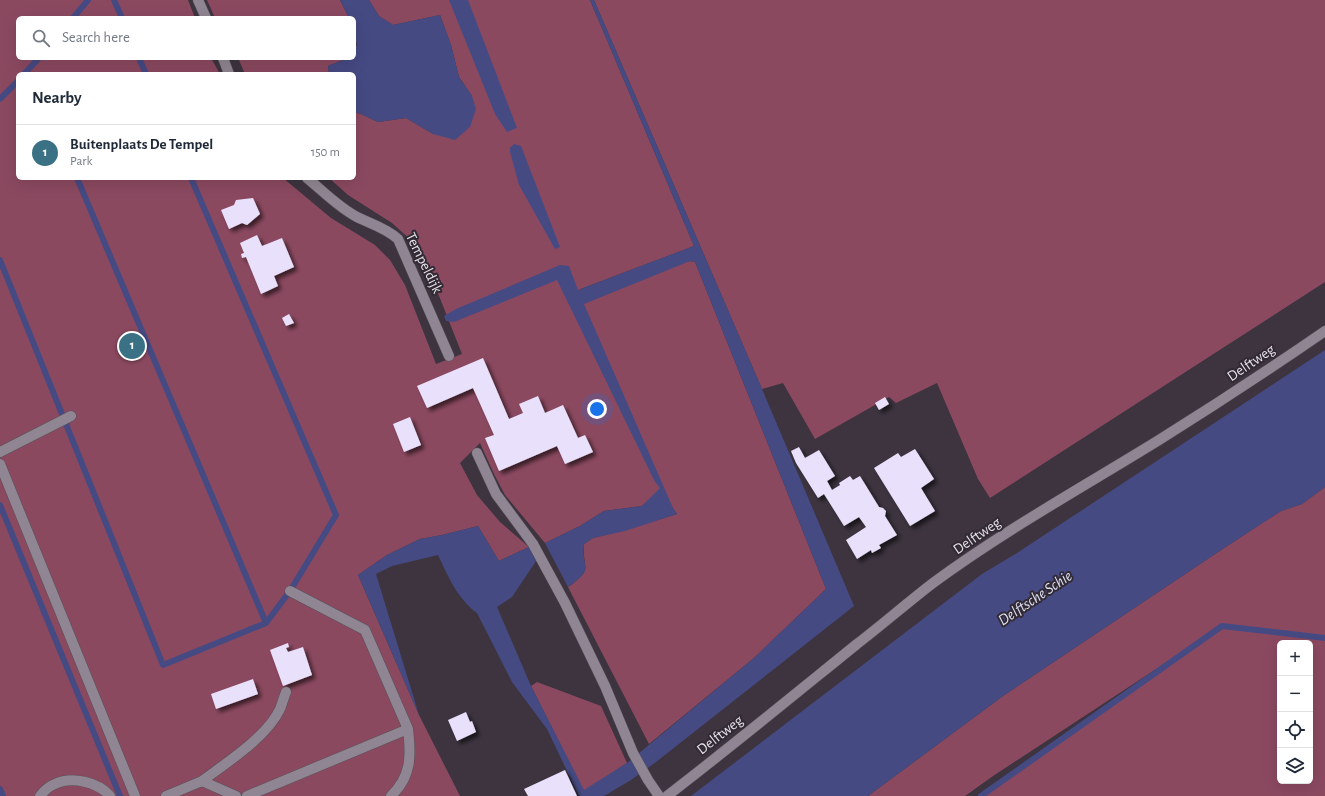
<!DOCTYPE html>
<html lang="en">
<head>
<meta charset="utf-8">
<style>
  :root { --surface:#fff; --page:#f6f6f7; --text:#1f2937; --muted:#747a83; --line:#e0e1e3; --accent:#3a7185 }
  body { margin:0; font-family:"Alegreya Sans",sans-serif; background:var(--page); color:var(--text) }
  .controls { position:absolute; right:12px; bottom:12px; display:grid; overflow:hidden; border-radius:6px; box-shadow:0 4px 16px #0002 }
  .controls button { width:36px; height:36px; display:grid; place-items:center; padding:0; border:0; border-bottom:1px solid var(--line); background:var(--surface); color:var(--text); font:20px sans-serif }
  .you { position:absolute; left:597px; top:409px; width:14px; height:14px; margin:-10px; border:3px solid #fff; border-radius:50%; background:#1a73e8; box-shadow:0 0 0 6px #1a73e833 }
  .badge { display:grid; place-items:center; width:26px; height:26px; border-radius:50%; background:var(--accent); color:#fff; font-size:13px; font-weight:700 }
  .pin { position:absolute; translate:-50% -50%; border:2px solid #fff; box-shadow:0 1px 4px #0006 }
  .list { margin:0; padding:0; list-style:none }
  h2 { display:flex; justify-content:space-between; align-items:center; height:52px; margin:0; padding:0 16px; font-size:17px }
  h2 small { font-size:13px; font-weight:400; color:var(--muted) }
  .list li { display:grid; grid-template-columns:26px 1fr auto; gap:12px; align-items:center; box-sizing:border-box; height:56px; padding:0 16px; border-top:1px solid var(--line) }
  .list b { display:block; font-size:15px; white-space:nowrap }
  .list p { margin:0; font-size:13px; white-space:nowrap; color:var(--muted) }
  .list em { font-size:13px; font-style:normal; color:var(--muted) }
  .icon { flex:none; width:22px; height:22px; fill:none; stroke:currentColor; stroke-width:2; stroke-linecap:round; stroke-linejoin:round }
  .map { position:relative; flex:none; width:1325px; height:796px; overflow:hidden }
  .search { position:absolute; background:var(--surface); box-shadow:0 4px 16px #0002; left:16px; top:16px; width:340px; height:44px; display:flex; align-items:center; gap:10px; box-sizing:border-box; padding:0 14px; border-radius:6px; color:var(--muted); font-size:15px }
  .panel { position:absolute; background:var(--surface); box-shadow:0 4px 16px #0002; left:16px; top:72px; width:340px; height:108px; border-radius:6px }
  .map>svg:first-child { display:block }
  .green { fill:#8b4960; fill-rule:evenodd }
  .water { fill:#464a83 }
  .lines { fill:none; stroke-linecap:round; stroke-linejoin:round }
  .stream { stroke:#464a83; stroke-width:6 }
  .building { fill:#e9e1fc; filter:url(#shadow) }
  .minor-casing { stroke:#575059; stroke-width:11 }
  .minor { stroke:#908693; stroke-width:10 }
  .labels { text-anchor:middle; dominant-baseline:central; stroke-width:4; stroke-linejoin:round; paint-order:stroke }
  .street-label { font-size:15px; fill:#e9e4eb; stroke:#322a35 }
  .water-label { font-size:16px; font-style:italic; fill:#dfe2f4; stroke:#322a35 }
</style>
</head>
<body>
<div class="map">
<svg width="1325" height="796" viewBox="0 0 1325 796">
  <defs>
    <filter id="shadow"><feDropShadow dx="3.5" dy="3.5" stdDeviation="2" flood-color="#0009"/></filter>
  </defs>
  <rect width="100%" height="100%" fill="#3d343f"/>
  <path class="green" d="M0 0H188L195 18H18V58H211L220 74H18V178H283L331 218 375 245 390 260 405 285 436 364 462 354 430 273 413 242 392 223 348 195 329 178H354V112L361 114 378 122 406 118 433 134 472 96 459 77 451 45 440 15 393 25 379 16 369 0H590L694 246 578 290 690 261 695 262 826 589 754 658 649 744 568 587C595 567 582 571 584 544L593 538 625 530 677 514 660 489 642 506 604 511 580 526 545 543 505 495 494 474 480 443 460 463 477 495 500 522 529 547 499 561 478 526 442 535 420 539 387 555 358 575 419 715 460 796H0Z
    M207 0H340L349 18H215Z
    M594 0H1325V282L990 498 978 479 937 383 896 403 889 397 815 439 783 383 762 389Z
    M238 58H348L328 66 329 74H245Z
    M1325 487V796H981L1211 633 993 776 965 796H868L1003 696 1215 554 1281 511 1302 504ZM1280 643H1310V781H1280Z
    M537 682 601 706 627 763 584 791 531 686Z"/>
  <path class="water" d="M340 0H369L379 16 393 25 440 15 451 45 459 77 472 96 476 109 470 127 455 140 433 134 406 118 378 122 361 114 354 112V74H329L328 66 348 58H354V49L357 45 354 35V18H349Z
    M449 0H468L517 128 507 132 495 114Z
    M590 0H594L762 389 854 606 656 762 631 780 604 796H579L547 729 512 682 477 613C457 598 449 578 438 555L392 566 376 574 419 715 358 575 387 555 420 539 442 535 478 526 499 561 529 547 536 561 512 597 497 607 531 686 584 790 627 763 754 658 826 589 695 262 690 261 584 304 673 508 677 514 625 531 593 538 584 544C581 571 596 567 568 587L545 543 580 526 604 511 642 506 660 488 655 482 557 280 454 322 446 321 444 316 456 309 560 265 569 266 578 290 694 246Z
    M514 144 521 146 560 247 555 249 519 185 510 152V148Z
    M1325 350V487L1302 504 1281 511 1215 554 1003 696 868 796H691L982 574 1017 553Z"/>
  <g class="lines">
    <path class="stream" d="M114 0 122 18
      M73 18 88 0
      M139 58 146 74
      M24 74 39 58
      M0 99 18 81
      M77 178 266 623
      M0 260 163 665 266 623 290 591 336 515 191 178
      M0 505 120 796
      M0 789 3 796
      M981 796 1222 626 1325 638"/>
  </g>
  <path class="building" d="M253 198 260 214 247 225 242 223 229 229 221 210 234 205 236 200Z
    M257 235 262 246 282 238 294 267 274 276 278 286 261 294 246 257 242 258 241 254 244 253 240 243Z
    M289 314 294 323 286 326 282 318Z
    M483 358 509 419 523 413 519 404 538 396 545 413 563 405 578 438 585 435 593 452 565 464 557 446 499 471 485 438 494 435 473 388 427 408 417 386Z
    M885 397 889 404 879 410 875 403Z
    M410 417 421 445 404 452 393 424Z
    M799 447 805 458 819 450 835 476 827 481 832 490 840 485 839 483 850 476 853 480 860 476 879 507 883 508 886 511 885 516 897 535 879 545 881 548 872 553 871 550 857 559 846 540 866 527 859 517 844 526 824 494 818 498 796 463 791 451Z
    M915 449 934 479 921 488 935 511 910 526 874 468 898 453 901 457Z
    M288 643 289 647 286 648 288 652 303 647 312 675 283 686 270 650Z
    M253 679 258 694 216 709 211 694Z
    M466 712 470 722 472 721 476 732 457 741 448 720Z
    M565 770 577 796H528L524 789Z"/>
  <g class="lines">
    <defs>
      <path id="minor" d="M198 0 206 18
        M223 58 229 74
        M307 178C323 191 338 207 357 217 371 224 386 228 398 239L449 356
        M0 452 71 416
        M477 453 496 494 533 544 565 603 605 686 633 753 648 780 659 796
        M0 464 135 796
        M202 781C226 763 267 737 280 709 282 704 284 697 286 692
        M40 796C44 791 49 786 55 784 72 776 98 782 110 796
        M166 796 202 781 236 796
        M247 796 408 729 365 630 290 591
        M391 796C412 776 411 755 408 729
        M667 796C732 746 794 695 857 644 883 624 907 603 933 583 1005 530 1083 487 1159 440 1215 405 1270 369 1325 331"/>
    </defs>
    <use href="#minor" class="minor-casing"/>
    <use href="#minor" class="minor"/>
  </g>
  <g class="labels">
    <g class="street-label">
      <text transform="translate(424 263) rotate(64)">Tempeldijk</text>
      <text transform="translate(1251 363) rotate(-34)">Delftweg</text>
      <text transform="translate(977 536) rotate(-34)">Delftweg</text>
      <text transform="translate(720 735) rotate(-38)">Delftweg</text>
    </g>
    <g class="water-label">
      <text transform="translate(1035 598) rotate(-34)">Delftsche Schie</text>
    </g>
  </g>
</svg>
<div class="controls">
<button>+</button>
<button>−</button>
<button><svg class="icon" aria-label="locate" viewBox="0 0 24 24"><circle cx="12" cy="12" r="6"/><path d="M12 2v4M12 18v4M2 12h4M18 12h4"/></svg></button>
<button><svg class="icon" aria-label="layers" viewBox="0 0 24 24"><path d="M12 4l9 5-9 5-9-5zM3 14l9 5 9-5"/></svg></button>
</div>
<div class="you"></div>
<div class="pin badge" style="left:132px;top:346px">1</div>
<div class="search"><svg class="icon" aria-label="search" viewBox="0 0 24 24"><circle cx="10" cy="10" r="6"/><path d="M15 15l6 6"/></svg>Search here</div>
<section class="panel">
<h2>Nearby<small></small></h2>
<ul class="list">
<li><span class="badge">1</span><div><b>Buitenplaats De Tempel</b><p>Park</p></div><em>150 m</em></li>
</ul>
</section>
</div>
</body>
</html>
